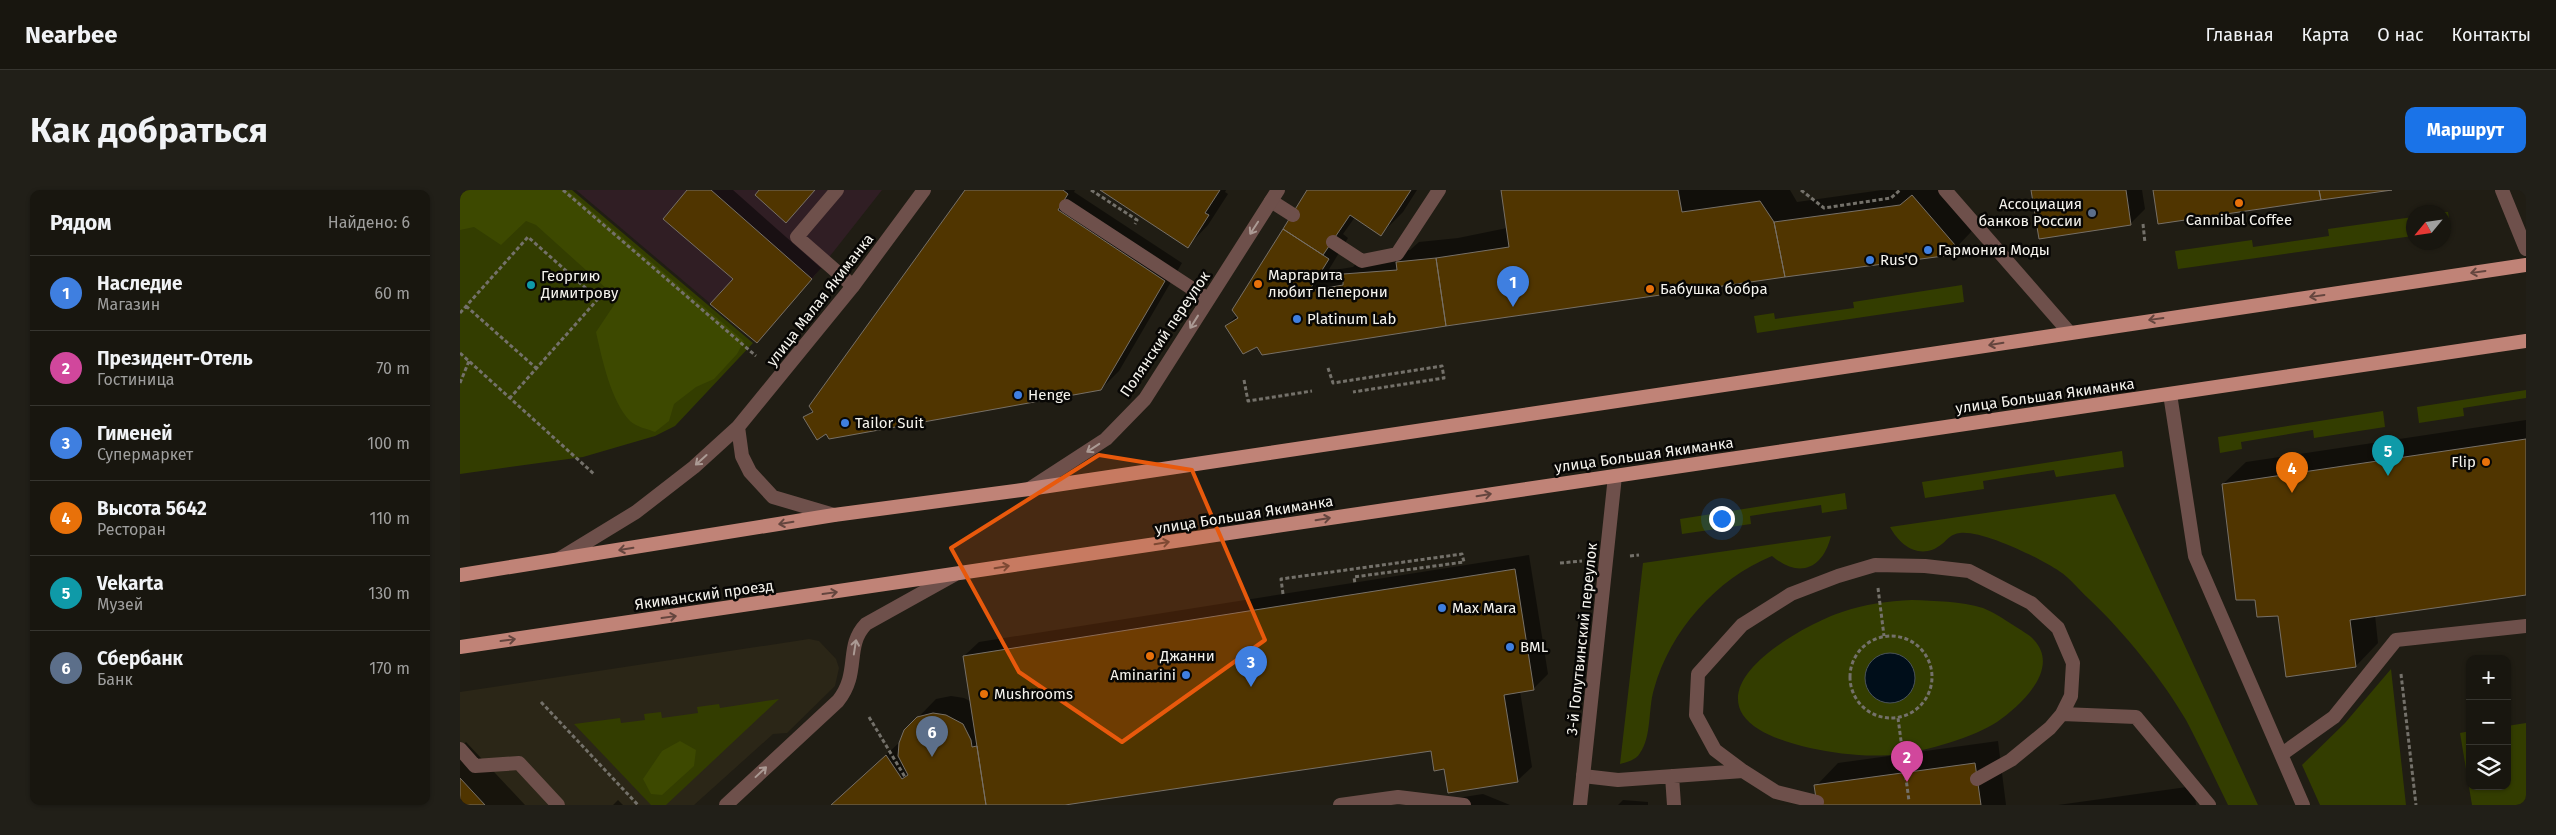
<!DOCTYPE html>
<html lang="ru">
<head>
<meta charset="utf-8">
<style>
  :root { --surface:#18160f; --page:#211f18; --text:#f1f3f6; --muted:#9f9f9e; --line:#36352f; --accent:#1a73e8 }
  body { margin:0; font-family:"Fira Sans",sans-serif; background:var(--page); color:var(--text) }
  .controls { position:absolute; right:15px; bottom:15px; display:grid; overflow:hidden; border-radius:10px; box-shadow:0 1px 4px #0004 }
  .controls button { width:45px; height:45px; display:grid; place-items:center; padding:0; border:0; border-bottom:1px solid var(--line); background:var(--surface); color:var(--text); font:25px sans-serif }
  .compass { position:absolute; left:1946px; top:15px; width:45px; height:45px; border-radius:50%; background:var(--surface); box-shadow:0 1px 4px #0004; rotate:241deg }
  .you { position:absolute; left:1261px; top:328px; width:18px; height:18px; margin:-12px; border:4px solid #fff; border-radius:50%; background:#1a73e8; box-shadow:0 0 0 8px #1a73e833 }
  .badge { display:grid; place-items:center; width:32px; height:32px; border-radius:50%; background:var(--accent); color:#fff; font-size:16px; font-weight:700 }
  .pin { position:absolute; translate:-50% -41px; filter:drop-shadow(0 1px 2px #0008) }
  .pin::after { content:''; position:absolute; top:26px; width:18px; height:15px; background:inherit; clip-path:polygon(0 0,100% 0,50% 100%) }
  .list { margin:0; padding:0; list-style:none }
  h2 { display:flex; justify-content:space-between; align-items:center; height:65px; margin:0; padding:0 20px; font-size:21px }
  h2 small { font-size:16px; font-weight:400; color:var(--muted) }
  .list li { display:grid; grid-template-columns:32px 1fr auto; gap:15px; align-items:center; box-sizing:border-box; height:75px; padding:0 20px; border-top:1px solid var(--line) }
  .list b { display:block; font-size:19px; white-space:nowrap }
  .list p { margin:0; font-size:16px; white-space:nowrap; color:var(--muted) }
  .list em { font-size:16px; font-style:normal; color:var(--muted) }
  .icon { flex:none; width:28px; height:28px; fill:none; stroke:currentColor; stroke-width:2; stroke-linecap:round; stroke-linejoin:round }
  .map { position:relative; flex:none; width:2066px; height:615px; overflow:hidden; border-radius:10px }
  header { display:flex; align-items:center; gap:30px; box-sizing:border-box; height:70px; padding:0 25px; background:var(--surface); border-bottom:1px solid var(--line) }
  header strong { font-size:24px }
  nav { display:flex; gap:28px; margin-inline-start:auto; font-size:18px }
  .intro { display:flex; align-items:center; justify-content:space-between; box-sizing:border-box; height:120px; padding:0 30px }
  h1 { margin:0; font-size:35px }
  .button { padding:12px 22px; border-radius:10px; background:var(--accent); color:#fff; font-size:18px; font-weight:700 }
  main { display:flex; gap:30px; padding:0 30px }
  aside { flex:1; background:var(--surface); border-radius:10px; box-shadow:0 1px 4px #0004 }
  .map>svg:first-child { display:block }
  .built { fill:#2b2617 }
  .medical { fill:#301e24 }
  .green { fill:#333d00 }
  .forest { fill:#3d4900 }
  .water { fill:#000e1a; stroke:#4a535a }
  .shadow { fill:#0007 }
  .building { fill:#503500; stroke:#777067 }
  .lines { fill:none; stroke-linecap:round; stroke-linejoin:round }
  .path { stroke:#74716a; stroke-width:3; stroke-dasharray:4 2.5; stroke-linecap:butt }
  .service { stroke:#6e504b; stroke-width:14 }
  .minor { stroke:#6e504b; stroke-width:14 }
  .tertiary { stroke:#6e504b; stroke-width:14 }
  .primary { stroke:#c08377; stroke-width:14 }
  .oneway { stroke:#ab9a94 }
  .oneway2 { stroke:#64453e }
  .marked { fill:#e8590c; fill-opacity:0.2; stroke:#e8590c; stroke-width:4; stroke-linejoin:round }
  .food-dot { fill:#e8710a; stroke:#080705; stroke-width:2 }
  .service-dot { fill:#5c6f8a; stroke:#080705; stroke-width:2 }
  .shop-dot { fill:#3f7fe0; stroke:#080705; stroke-width:2 }
  .culture-dot { fill:#0f9aa8; stroke:#080705; stroke-width:2 }
  .labels { text-anchor:middle; dominant-baseline:central; stroke-width:5; stroke-linejoin:round; paint-order:stroke }
  .poi-label { font-size:15px; fill:#f6f4ee; stroke:#080705; text-anchor:start }
  .street-label { font-size:15px; fill:#f6f4ee; stroke:#080705 }
</style>
</head>
<body>
<header>
<strong>Nearbee</strong>
<nav><a>Главная</a><a>Карта</a><a>О нас</a><a>Контакты</a></nav>
</header>
<div class="intro"><h1>Как добраться</h1><a class="button">Маршрут</a></div>
<main>
<aside>
<h2>Рядом<small>Найдено: 6</small></h2>
<ul class="list">
<li><span class="badge" style="background:#3f7fe0">1</span><div><b>Наследие</b><p>Магазин</p></div><em>60 m</em></li>
<li><span class="badge" style="background:#d1479c">2</span><div><b>Президент-Отель</b><p>Гостиница</p></div><em>70 m</em></li>
<li><span class="badge" style="background:#3f7fe0">3</span><div><b>Гименей</b><p>Супермаркет</p></div><em>100 m</em></li>
<li><span class="badge" style="background:#e8710a">4</span><div><b>Высота 5642</b><p>Ресторан</p></div><em>110 m</em></li>
<li><span class="badge" style="background:#0f9aa8">5</span><div><b>Vekarta</b><p>Музей</p></div><em>130 m</em></li>
<li><span class="badge" style="background:#5c6f8a">6</span><div><b>Сбербанк</b><p>Банк</p></div><em>170 m</em></li>
</ul>
</aside>
<div class="map">
<svg width="2066" height="615" viewBox="0 0 2066 615">
  <rect width="100%" height="100%" fill="#201d14"/>
  <path class="built" d="M349 449 359 451 376 469 379 478 375 496 327 543 313 544 234 615H0V502Z"/>
  <path class="medical" d="M116 0H422L352 89 297 153Z"/>
  <path class="green" d="M0 0H112L293 153 215 236 195 246 123 267 0 284Z
    M1982 22H1988L1991 40 1984 41Z
    M1953 27V46L1718 79 1715 61 1792 50 1793 57 1869 46 1868 39Z
    M1502 95 1504 112 1297 143 1294 126 1314 123 1315 129 1394 118 1393 112Z
    M2066 200V208L2003 218 2004 226 1959 233 1957 217Z
    M1923 221 1925 237 1854 248 1853 240 1781 252 1782 259 1760 263 1758 247Z
    M1662 261 1664 277 1596 287 1594 280 1523 291 1524 299 1465 308 1462 292Z
    M1385 303 1387 319 1362 323 1361 315 1290 326 1291 334 1222 344 1220 329Z
    M1655 304 1798 615H1768C1754 587 1741 558 1726 530 1703 490 1663 441 1629 409 1619 400 1610 388 1599 381 1580 368 1522 340 1500 343 1491 344 1488 349 1482 354 1461 371 1440 356 1430 337Z
    M1371 346C1363 379 1339 389 1312 366 1256 389 1210 441 1194 499 1188 518 1192 546 1180 563 1176 570 1167 572 1160 574L1183 373Z
    M1452 410C1475 411 1501 411 1523 418 1533 422 1544 429 1553 435 1560 440 1569 444 1574 450 1601 479 1560 516 1537 532 1514 547 1467 561 1440 564 1411 568 1378 564 1350 558 1329 553 1296 544 1283 525 1255 482 1351 432 1382 422 1405 414 1427 411 1452 410Z
    M1931 479 1946 615H1860L1842 575 1885 533Z
    M319 509 206 615H191L114 534 160 528 161 533 185 530 184 524 201 522 202 528 238 523 237 517 259 514 260 518Z
    M2066 533V615H2012L2000 543 2010 541V596H2047V536Z"/>
  <path class="forest" d="M0 0H107L284 151 277 164 254 189 236 197 214 214 209 231 195 242C188 239 176 237 170 231 151 211 142 169 136 142L158 109 76 35 66 31 41 55 14 37 0 40Z
    M220 551 236 560 234 576 202 605 191 604 183 589 202 561Z"/>
  <path class="water" d="M1405 488a25 25 0 1 1 50 0a25 25 0 1 1-50 0Z"/>
  <path class="shadow" d="M229 0H273L361 78 297 151 274 89Z
    M506 0H615L614 2 722 73 659 181 641 199 367 242 345 228 353 220Z
    M642 0H766L765 2 768 4 748 35 728 56Z
    M850 0H957L943 22 921 44 895 27 883 44 888 48 868 81 893 77 905 64 950 60 959 52 998 48 1047 38 1042 0H1330L1337 12 1422 0H1486L1515 34 1511 42 1490 64 798 155 766 136 777 125 774 120Z
    M1573 0H1682L1685 19 1670 34Z
    M2066 230V404L1915 425 1918 453 1896 476 1796 409 1763 294 1786 272Z
    M1069 365 1088 484 1073 499 1060 501 1072 577 1057 591 972 560 597 615H371L441 551 445 541 476 509 491 506 504 508 512 512 504 466 519 452Z
    M1538 551 1546 615H1358L1356 596 1378 573Z
    M6 552 65 615H0V558Z
    M1734 596 1736 615H1598Z
    M1023 604 1050 615H952Z
    M158 610 163 615H153Z
    M1163 610 1188 612V615H1158Z"/>
  <path class="building" d="M227 0H251L352 89 297 153 250 114 273 89 203 29Z
    M299 0H355L326 33 295 5Z
    M505 0H603L608 4 598 20 705 91 641 200 369 249 366 244 357 250 343 227 353 222 349 216Z
    M640 0H760L745 23 749 25 728 58Z
    M847 0H951L921 46 890 25 863 65 823 39Z
    M1041 0H1218L1222 22 1300 11 1314 32 1325 87 986 136 976 68 1049 57Z
    M1571 0H1666L1671 35 1579 49Z
    M1693 0H1859L1861 10 1698 34Z
    M1859 0H1932L1861 10Z
    M1452 5 1495 55 1491 65 1325 87 1314 32 1440 15Z
    M823 39 869 69 849 101 883 95V84L937 80 936 72 976 68 986 136 802 165 797 157 783 164 765 136 778 128 772 120Z
    M2066 249V405L1890 430 1896 477 1826 487 1818 426 1797 427 1795 410H1776L1762 294Z
    M1055 379 1074 500 1044 505 1058 592 988 603 984 579 974 581 971 561 605 615H526L503 466Z
    M473 523 486 525 503 534 511 550 512 557 517 556 526 615H371L426 565 442 589 448 585 438 566 439 553 444 540 457 527Z
    M1515 573 1521 615H1357L1354 595Z
    M0 588 25 615H0Z"/>
  <g class="lines">
    <path class="path" d="M103 0 296 166
      M631 0 677 30 675 34
      M1341 0 1364 18 1431 8 1440 0
      M1683 34 1685 53
      M6 116 76 178
      M0 123 68 47 138 109 50 208
      M0 163 134 284
      M868 178 873 193 982 176 984 188 893 202
      M784 190 788 211 852 201
      M0 193 9 171
      M1170 366 1179 365
      M1100 373 1122 371
      M1418 398 1424 446
      M823 404 821 389 1002 364 1004 372 894 387 895 394
      M1390 487a41 41 0 1 1 82 0a41 41 0 1 1-82 0Z
      M1941 484 1956 615
      M81 512 178 615
      M409 527 445 587
      M1438 528 1449 611"/>
    <path class="service" d="M377 0 337 47 393 96
      M811 11 833 25
      M606 16 748 109
      M873 52 902 71 937 64 979 0
      M1710 204 1735 366 1843 615
      M1602 524 1676 527 1749 615
      M0 559 15 576 59 573 98 615
      M1822 564 1874 527 1936 450 2066 436
      M1123 586 1158 590 1283 581
      M1212 586 1214 615
      M1357 612 1316 602 1283 581 1255 560 1236 525 1238 484 1282 435 1331 404 1378 386 1415 375 1465 376 1509 381 1571 413 1598 438 1613 473 1611 506 1602 524 1590 538 1551 570 1517 589
      M880 615 938 607 1004 615"/>
    <path class="minor" d="M1485 0 1609 142
      M2042 0 2066 59
      M278 237 282 266 290 282 313 307 374 325
      M569 299 646 249 685 209 818 0
      M99 369 176 322 234 277 278 237 393 96 464 0
      M1120 615 1155 286"/>
    <path class="tertiary" d="M266 615 378 511C401 482 384 457 406 434L494 385"/>
    <path class="primary" d="M0 385 374 325 569 299 2066 75
      M0 457 2066 151"/>
  </g>
  <defs><path id="oneway-shaft" d="M-6 0H5M1.5-3L5.5 0L1.5 3" fill="none" stroke-width="1.6" stroke-linecap="round" stroke-linejoin="round" transform="scale(1.25)"/></defs>
  <g class="oneway">
    <use href="#oneway-shaft" transform="translate(794 38) rotate(123)"/>
    <use href="#oneway-shaft" transform="translate(734 132) rotate(122)"/>
    <use href="#oneway-shaft" transform="translate(633 258) rotate(147)"/>
    <use href="#oneway-shaft" transform="translate(241 270) rotate(138)"/>
    <use href="#oneway-shaft" transform="translate(395 457) rotate(-81)"/>
    <use href="#oneway-shaft" transform="translate(301 582) rotate(-43)"/>
  </g>
  <g class="oneway2">
    <use href="#oneway-shaft" transform="translate(2018 82) rotate(172)"/>
    <use href="#oneway-shaft" transform="translate(1857 106) rotate(172)"/>
    <use href="#oneway-shaft" transform="translate(1696 129) rotate(172)"/>
    <use href="#oneway-shaft" transform="translate(1536 154) rotate(171)"/>
    <use href="#oneway-shaft" transform="translate(1024 305) rotate(-9)"/>
    <use href="#oneway-shaft" transform="translate(863 329) rotate(-9)"/>
    <use href="#oneway-shaft" transform="translate(326 333) rotate(171)"/>
    <use href="#oneway-shaft" transform="translate(702 353) rotate(-9)"/>
    <use href="#oneway-shaft" transform="translate(166 359) rotate(171)"/>
    <use href="#oneway-shaft" transform="translate(542 377) rotate(-9)"/>
    <use href="#oneway-shaft" transform="translate(370 403) rotate(-8)"/>
    <use href="#oneway-shaft" transform="translate(209 427) rotate(-8)"/>
    <use href="#oneway-shaft" transform="translate(48 450) rotate(-8)"/>
  </g>
  <path class="marked" d="M639 265 732 280 805 450 662 552 559 482 491 358Z"/>
  <g class="food-dot">
    <circle cx="1779" cy="13" r="5"/>
    <circle cx="798" cy="94" r="5"/>
    <circle cx="1190" cy="99" r="5"/>
    <circle cx="2026" cy="272" r="5"/>
    <circle cx="690" cy="466" r="5"/>
    <circle cx="524" cy="504" r="5"/>
  </g>
  <circle class="service-dot" cx="1632" cy="23" r="5"/>
  <g class="shop-dot">
    <circle cx="1468" cy="60" r="5"/>
    <circle cx="1410" cy="70" r="5"/>
    <circle cx="837" cy="129" r="5"/>
    <circle cx="558" cy="205" r="5"/>
    <circle cx="385" cy="233" r="5"/>
    <circle cx="982" cy="418" r="5"/>
    <circle cx="1050" cy="457" r="5"/>
    <circle cx="726" cy="485" r="5"/>
  </g>
  <circle class="culture-dot" cx="71" cy="95" r="5"/>
  <g class="labels">
    <g class="poi-label">
      <text x="1622" y="14" text-anchor="end">Ассоциация<tspan x="1622" dy="17">банков России</tspan></text>
      <text x="1779" y="30" text-anchor="middle">Cannibal Coffee</text>
      <text x="1478" y="60">Гармония Моды</text>
      <text x="1420" y="70">Rus'O</text>
      <text x="808" y="85">Маргарита<tspan x="808" dy="17">любит Пеперони</tspan></text>
      <text x="81" y="86">Георгию<tspan x="81" dy="17">Димитрову</tspan></text>
      <text x="1200" y="99">Бабушка бобра</text>
      <text x="847" y="129">Platinum Lab</text>
      <text x="568" y="205">Henge</text>
      <text x="395" y="233">Tailor Suit</text>
      <text x="2016" y="272" text-anchor="end">Flip</text>
      <text x="992" y="418">Max Mara</text>
      <text x="1060" y="457">BML</text>
      <text x="700" y="466">Джанни</text>
      <text x="716" y="485" text-anchor="end">Aminarini</text>
      <text x="534" y="504">Mushrooms</text>
    </g>
    <g class="street-label">
      <text transform="translate(360 110) rotate(-52)">улица Малая Якиманка</text>
      <text transform="translate(705 144) rotate(-56)">Полянский переулок</text>
      <text transform="translate(1585 206) rotate(-8)">улица Большая Якиманка</text>
      <text transform="translate(1184 265) rotate(-8)">улица Большая Якиманка</text>
      <text transform="translate(784 325) rotate(-9)">улица Большая Якиманка</text>
      <text transform="translate(244 405) rotate(-8)">Якиманский проезд</text>
      <text transform="translate(1122 449) rotate(-84)">3-й Голутвинский переулок</text>
    </g>
  </g>
</svg>
<div class="controls">
<button>+</button>
<button>−</button>
<button><svg class="icon" aria-label="layers" viewBox="0 0 24 24"><path d="M12 4l9 5-9 5-9-5zM3 14l9 5 9-5"/></svg></button>
</div>
<svg class="compass" viewBox="-18 -18 36 36"><path d="M0-13l5 13h-10z" fill="#e53935"/><path d="M0 13l5-13h-10z" fill="#9f9f9e"/></svg>
<div class="you"></div>
<div class="pin badge" style="left:1053px;top:117px;background:#3f7fe0">1</div>
<div class="pin badge" style="left:1447px;top:592px;background:#d1479c">2</div>
<div class="pin badge" style="left:791px;top:497px;background:#3f7fe0">3</div>
<div class="pin badge" style="left:1832px;top:303px;background:#e8710a">4</div>
<div class="pin badge" style="left:1928px;top:286px;background:#0f9aa8">5</div>
<div class="pin badge" style="left:472px;top:567px;background:#5c6f8a">6</div>
</div>
</main>
</body>
</html>
